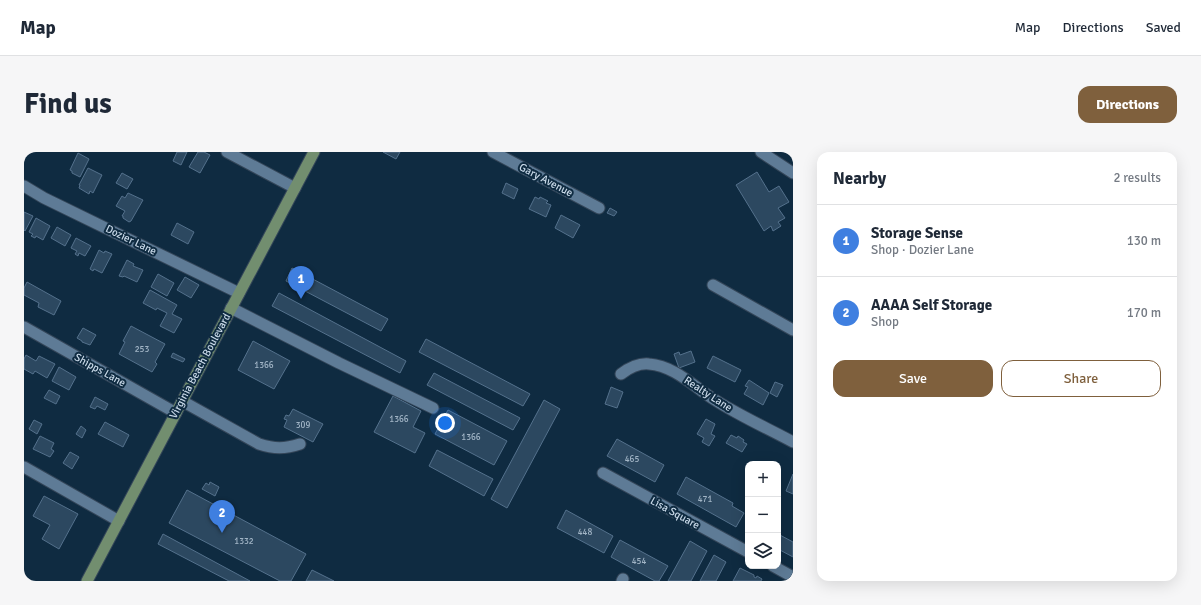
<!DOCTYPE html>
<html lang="en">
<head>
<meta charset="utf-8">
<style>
  :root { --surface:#fff; --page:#f6f6f7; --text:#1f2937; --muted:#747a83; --line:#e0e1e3; --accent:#7f603d }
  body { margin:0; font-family:Signika,sans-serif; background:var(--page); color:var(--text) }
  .controls { position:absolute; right:12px; bottom:12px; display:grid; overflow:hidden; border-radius:8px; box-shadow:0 4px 16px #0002 }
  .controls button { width:36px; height:36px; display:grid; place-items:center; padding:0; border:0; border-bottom:1px solid var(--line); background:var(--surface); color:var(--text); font:20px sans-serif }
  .you { position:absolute; left:421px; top:271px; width:14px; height:14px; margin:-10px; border:3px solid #fff; border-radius:50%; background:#1a73e8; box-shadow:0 0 0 6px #1a73e833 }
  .badge { display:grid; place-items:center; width:26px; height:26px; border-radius:50%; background:var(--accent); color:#fff; font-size:13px; font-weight:700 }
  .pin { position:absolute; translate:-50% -33px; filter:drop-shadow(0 1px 2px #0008) }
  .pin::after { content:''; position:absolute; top:21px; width:14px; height:12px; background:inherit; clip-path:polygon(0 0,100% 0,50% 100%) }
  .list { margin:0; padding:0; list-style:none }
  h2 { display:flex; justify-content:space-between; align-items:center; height:52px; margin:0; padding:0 16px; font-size:17px }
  h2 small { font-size:13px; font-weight:400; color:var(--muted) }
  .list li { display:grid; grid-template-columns:26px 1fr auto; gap:12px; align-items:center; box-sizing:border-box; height:72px; padding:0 16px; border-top:1px solid var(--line) }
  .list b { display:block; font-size:15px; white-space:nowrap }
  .list p { margin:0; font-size:13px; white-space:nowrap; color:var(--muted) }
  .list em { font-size:13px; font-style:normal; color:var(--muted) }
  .actions { display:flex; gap:8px; padding:12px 16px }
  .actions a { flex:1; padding:9px 0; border:1px solid var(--accent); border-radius:12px; text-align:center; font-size:14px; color:var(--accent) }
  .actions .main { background:var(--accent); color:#fff }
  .icon { flex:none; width:22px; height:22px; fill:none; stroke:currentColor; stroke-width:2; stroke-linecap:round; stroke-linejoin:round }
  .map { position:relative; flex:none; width:769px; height:429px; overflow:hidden; border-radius:12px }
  header { display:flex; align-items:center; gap:24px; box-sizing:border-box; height:56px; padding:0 20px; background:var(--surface); border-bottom:1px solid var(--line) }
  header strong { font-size:19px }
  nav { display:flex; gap:22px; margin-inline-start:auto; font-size:14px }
  .intro { display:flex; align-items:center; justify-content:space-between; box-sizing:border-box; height:96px; padding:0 24px }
  h1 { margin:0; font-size:28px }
  .button { padding:10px 18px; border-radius:12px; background:var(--accent); color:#fff; font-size:14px; font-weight:700 }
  main { display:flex; gap:24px; padding:0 24px }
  aside { flex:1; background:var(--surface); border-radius:12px; box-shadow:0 4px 16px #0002 }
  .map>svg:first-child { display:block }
  .building { fill:#2c4860; stroke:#54718c }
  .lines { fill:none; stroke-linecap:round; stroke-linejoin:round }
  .minor-casing { stroke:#344659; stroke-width:13 }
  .primary-casing { stroke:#344659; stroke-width:13 }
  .minor { stroke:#5e7b96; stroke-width:11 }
  .primary { stroke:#728e6f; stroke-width:11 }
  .labels { text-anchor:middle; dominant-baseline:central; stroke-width:4; stroke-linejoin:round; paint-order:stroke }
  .number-label { font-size:9px; fill:#a2b5c6 }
  .street-label { font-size:11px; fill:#c9d9e8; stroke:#0f2b41 }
</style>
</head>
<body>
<header>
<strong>Map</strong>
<nav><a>Map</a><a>Directions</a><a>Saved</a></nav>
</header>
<div class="intro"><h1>Find us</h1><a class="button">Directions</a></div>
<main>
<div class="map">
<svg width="769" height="429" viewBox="0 0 769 429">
  <rect width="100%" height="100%" fill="#0f2b41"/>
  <path class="building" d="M153 0H163L157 13 149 9Z
    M174 0H180L186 3 176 21 165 15Z
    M359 0H376L372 7Z
    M54 1 65 7 56 25 48 21V19L46 18Z
    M64 16 78 23 69 41 66 39 65 42 55 36 56 33H55Z
    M733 20 745 40 755 34 765 50 754 56 761 66 754 70 757 74 749 79 747 74 740 79 712 33Z
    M98 21 109 27 103 37 92 31Z
    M482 31 494 37 490 47 478 41Z
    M104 41 119 48 107 69 105 70 99 66V64H98L101 59 92 54 98 44 101 46Z
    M511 45 515 47 516 45 524 49 522 51 527 53 522 65 505 57Z
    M586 56 593 60 590 64 583 61Z
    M0 60 9 64 1 79 0 78Z
    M537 63 556 73 549 86 531 76Z
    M12 66 26 74 19 88 12 84 11 86 7 84 9 82 5 80Z
    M153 71 170 80 164 92 147 83Z
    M33 75 47 83 41 94 27 86Z
    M52 86 67 94 61 104 55 101 54 104 51 102 53 99 47 96Z
    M75 98 80 101 81 99 88 102 78 121 70 117 69 119 66 117Z
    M103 108 110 112 109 114 119 118 113 130 100 124 99 125 95 124Z
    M268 116 364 167 357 179 262 129Z
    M134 122 150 131 143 144 127 135Z
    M161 125 175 133 167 146 153 138Z
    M3 130 37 149 30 163 14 155 15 151 0 143V136Z
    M126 138 153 153 148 162 158 167 150 181 136 174 143 161 133 156 132 158 119 151Z
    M255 141 382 209 376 221 248 154Z
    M107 174 141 192 131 210 133 212 128 220 95 202 101 190 99 189Z
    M59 176 72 183 66 193 58 190V189L53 186Z
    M402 187 506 242 499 254 395 200Z
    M229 189 266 209 250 237 214 218Z
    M667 199 671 210 655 216 650 202 655 200 656 203Z
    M149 201 161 207 159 210 147 205Z
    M2 203 12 209 15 204 31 212 23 226 11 219 9 222 0 217V207Z
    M689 204 717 218 711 230 683 216Z
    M35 215 52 225 45 238 28 229Z
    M410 221 496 266 489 278 403 233Z
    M725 228 745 241 739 253 720 242 724 235 721 234Z
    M751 230 759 233 753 245 746 241Z
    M587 235 599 240 593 256 581 252Z
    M25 238 36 244 32 252 20 246Z
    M369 244 397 259 389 275 401 281 391 301 350 280Z
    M71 245 84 252 81 258 73 254 71 257 66 255Z
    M520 248 536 257 483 356 467 347Z
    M269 257 299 272 289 290 260 275 263 268 260 267 262 263 265 264Z
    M424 258 483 289 470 313 411 282Z
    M682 267 691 272 687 282 691 284 685 294 678 290 680 286 673 282Z
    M10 268 18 272 13 282 5 277Z
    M81 270 105 283 99 295 74 282Z
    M57 274 62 278 58 286 52 282Z
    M707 283 713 286 714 284 720 288 719 290 723 292 718 300 702 291Z
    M16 284 30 291 27 297 30 299 26 305 9 297Z
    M593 287 640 313 631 330 583 304Z
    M413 298 469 327 460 344 405 314Z
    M46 300 55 305 48 317 39 311Z
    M769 322V342L762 339Z
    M662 325 709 351 708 354 720 361 712 375 653 342Z
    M186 330 195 335 191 344 178 337 182 331 185 333Z
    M163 338 282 402 267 429H256L145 371Z
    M20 344 54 362 35 397 18 387 26 373 9 364Z
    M542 358 589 384 580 401 533 376Z
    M139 382 226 429H205L134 392Z
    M754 382 769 390V405L754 397Z
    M596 388 644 414 635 429H631L587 405Z
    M666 389 683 399 667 429H644Z
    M690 403 702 410 692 429H676Z
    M716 416 730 423V425L732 426 733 424 738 427 737 429H709Z
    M288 418 310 429H282Z"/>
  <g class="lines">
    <defs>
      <path id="minor" d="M203 0 271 36
        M469 0 575 56
        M737 0 769 21
        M0 34 20 46 215 141
        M689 133 769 178
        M207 156 315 211 409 256
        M0 175 152 261
        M597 222C605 216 615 211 625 212 651 214 670 235 691 248 716 264 743 276 769 290
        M158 249 235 292C250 297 261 297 276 292
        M0 315 95 369
        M579 321 724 400
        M749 414 769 425
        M598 429 599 427"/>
      <path id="primary" d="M63 429 290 0"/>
    </defs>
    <use href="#minor" class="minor-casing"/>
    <use href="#primary" class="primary-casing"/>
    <use href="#minor" class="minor"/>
    <use href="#primary" class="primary"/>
  </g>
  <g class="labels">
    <g class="number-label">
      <text x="118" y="197">253</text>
      <text x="240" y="213">1366</text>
      <text x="375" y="267">1366</text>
      <text x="279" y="273">309</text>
      <text x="447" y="285">1366</text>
      <text x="608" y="307">465</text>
      <text x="681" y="347">471</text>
      <text x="561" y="380">448</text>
      <text x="220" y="389">1332</text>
      <text x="615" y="409">454</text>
    </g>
    <g class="street-label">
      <text transform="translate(522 28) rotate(28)">Gary Avenue</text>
      <text transform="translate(107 88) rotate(26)">Dozier Lane</text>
      <text transform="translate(176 214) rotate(-62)">Virginia Beach Boulevard</text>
      <text transform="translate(76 218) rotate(29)">Shipps Lane</text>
      <text transform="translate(684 242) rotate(33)">Realty Lane</text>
      <text transform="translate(651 361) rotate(29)">Lisa Square</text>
    </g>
  </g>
</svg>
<div class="controls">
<button>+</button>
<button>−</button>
<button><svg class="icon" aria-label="layers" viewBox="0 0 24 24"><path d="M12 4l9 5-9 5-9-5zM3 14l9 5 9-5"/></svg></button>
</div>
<div class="you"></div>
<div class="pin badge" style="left:277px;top:147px;background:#3f7fe0">1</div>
<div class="pin badge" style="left:198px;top:381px;background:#3f7fe0">2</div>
</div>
<aside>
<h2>Nearby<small>2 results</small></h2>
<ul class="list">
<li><span class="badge" style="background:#3f7fe0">1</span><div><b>Storage Sense</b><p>Shop · Dozier Lane</p></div><em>130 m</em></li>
<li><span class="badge" style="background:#3f7fe0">2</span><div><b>AAAA Self Storage</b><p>Shop</p></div><em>170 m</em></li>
</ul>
<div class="actions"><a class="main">Save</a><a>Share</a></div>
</aside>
</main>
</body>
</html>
